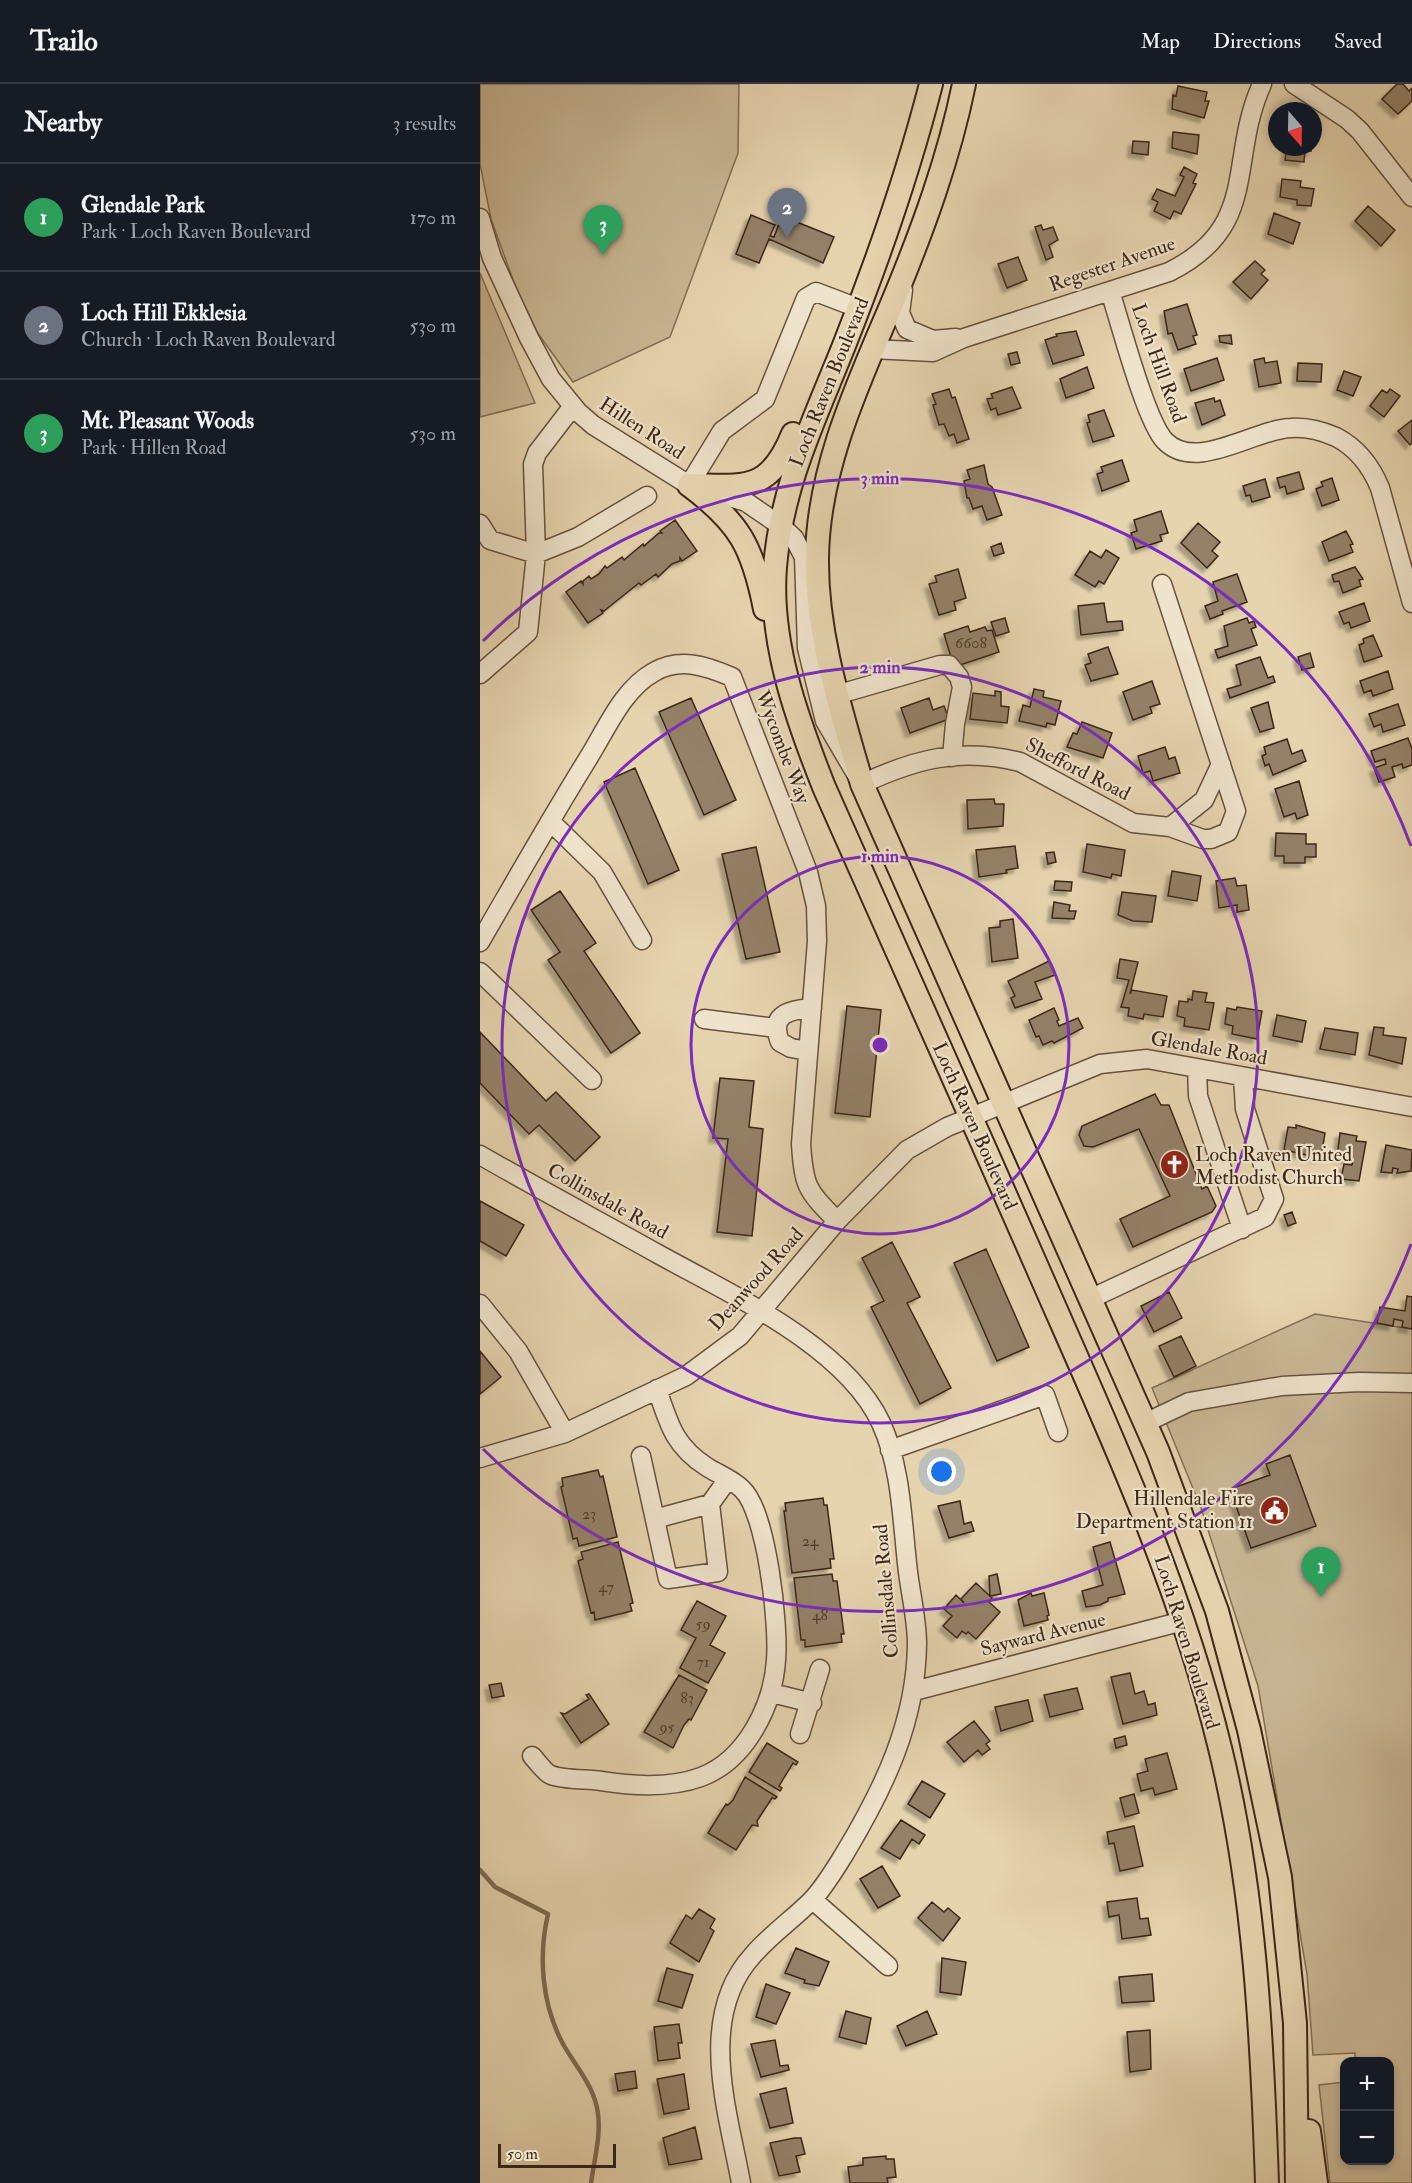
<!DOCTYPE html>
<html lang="en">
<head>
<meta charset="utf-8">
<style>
  :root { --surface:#171b24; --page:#20242c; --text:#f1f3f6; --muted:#9ea1a6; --line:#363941; --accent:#c59692 }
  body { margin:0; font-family:"IM FELL Double Pica",serif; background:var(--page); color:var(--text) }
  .controls { position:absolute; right:18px; bottom:18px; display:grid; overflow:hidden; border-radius:12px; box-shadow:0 3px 9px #0003 }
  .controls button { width:54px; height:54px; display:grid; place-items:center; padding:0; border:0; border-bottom:2px solid var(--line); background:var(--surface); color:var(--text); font:30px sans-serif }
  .compass { position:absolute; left:788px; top:18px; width:54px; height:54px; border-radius:50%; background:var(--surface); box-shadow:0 3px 9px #0003; rotate:160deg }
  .scale { position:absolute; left:18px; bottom:15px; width:118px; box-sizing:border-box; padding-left:6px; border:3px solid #3c2718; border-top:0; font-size:16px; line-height:21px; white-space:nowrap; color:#3c2718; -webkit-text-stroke:4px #efe3cb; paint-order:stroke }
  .you { position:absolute; left:462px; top:1388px; width:21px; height:21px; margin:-15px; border:4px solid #fff; border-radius:50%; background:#1a73e8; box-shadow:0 0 0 9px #1a73e833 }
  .badge { display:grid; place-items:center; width:39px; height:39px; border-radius:50%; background:var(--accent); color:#fff; font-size:20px; font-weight:700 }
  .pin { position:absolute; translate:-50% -50px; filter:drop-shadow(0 2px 3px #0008) }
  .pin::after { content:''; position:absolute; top:32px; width:21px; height:18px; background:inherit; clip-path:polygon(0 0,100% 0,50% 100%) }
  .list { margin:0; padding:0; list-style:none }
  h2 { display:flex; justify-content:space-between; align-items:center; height:78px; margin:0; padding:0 24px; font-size:26px }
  h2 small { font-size:20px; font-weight:400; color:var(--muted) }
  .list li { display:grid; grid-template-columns:39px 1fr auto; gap:18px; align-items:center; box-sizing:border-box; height:108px; padding:0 24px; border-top:2px solid var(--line) }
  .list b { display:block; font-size:22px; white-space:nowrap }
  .list p { margin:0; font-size:20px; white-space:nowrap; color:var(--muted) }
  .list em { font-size:20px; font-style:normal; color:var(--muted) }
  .map { position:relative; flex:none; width:932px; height:2099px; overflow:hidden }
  header { display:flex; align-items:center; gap:36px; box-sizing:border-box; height:84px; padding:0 30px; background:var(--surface); border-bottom:2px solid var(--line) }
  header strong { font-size:28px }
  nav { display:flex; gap:33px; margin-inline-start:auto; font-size:21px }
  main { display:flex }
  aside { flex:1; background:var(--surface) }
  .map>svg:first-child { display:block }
  .green { fill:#c9b795; stroke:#826f56; stroke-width:1.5 }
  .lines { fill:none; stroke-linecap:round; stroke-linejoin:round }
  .stream { stroke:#7f6b54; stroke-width:4.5 }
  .building { fill:#948167; stroke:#3c2718; stroke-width:1.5; filter:url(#shadow) }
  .minor-casing { stroke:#66523e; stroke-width:21 }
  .major-casing { stroke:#3c2718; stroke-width:26 }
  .minor { stroke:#efe3cb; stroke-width:18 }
  .major { stroke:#e6d4af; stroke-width:22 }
  .ring { fill:none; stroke:#7b2cbf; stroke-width:3 }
  .labels { text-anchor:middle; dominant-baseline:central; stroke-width:4.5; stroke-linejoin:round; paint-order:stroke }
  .number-label { font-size:16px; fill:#523e2c }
  .street-label { font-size:20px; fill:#3c2718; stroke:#efe3cb }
  .poi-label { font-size:20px; fill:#3c2718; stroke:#efe3cb; text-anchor:start }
  .centre { fill:#7b2cbf; stroke:#efe3cb; stroke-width:3 }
  .ring-label { font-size:18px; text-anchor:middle; font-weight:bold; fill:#7b2cbf; stroke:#efe3cb; stroke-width:4.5; stroke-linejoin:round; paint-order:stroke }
</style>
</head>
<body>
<header>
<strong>Trailo</strong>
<nav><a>Map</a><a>Directions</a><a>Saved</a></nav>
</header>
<main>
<aside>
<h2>Nearby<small>3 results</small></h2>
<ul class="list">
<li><span class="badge" style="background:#2e9e5b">1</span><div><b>Glendale Park</b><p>Park · Loch Raven Boulevard</p></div><em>170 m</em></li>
<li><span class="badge" style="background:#6b7280">2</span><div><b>Loch Hill Ekklesia</b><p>Church · Loch Raven Boulevard</p></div><em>530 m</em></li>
<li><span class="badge" style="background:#2e9e5b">3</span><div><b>Mt. Pleasant Woods</b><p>Park · Hillen Road</p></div><em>530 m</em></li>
</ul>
</aside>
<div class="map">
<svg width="932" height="2099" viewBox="0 0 932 2099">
  <defs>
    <filter id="shadow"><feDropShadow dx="-4.5" dy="4.5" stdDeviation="1.5" flood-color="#0004"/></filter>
  </defs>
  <rect width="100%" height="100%" fill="#e6d4af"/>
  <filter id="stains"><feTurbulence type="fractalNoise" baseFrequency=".00333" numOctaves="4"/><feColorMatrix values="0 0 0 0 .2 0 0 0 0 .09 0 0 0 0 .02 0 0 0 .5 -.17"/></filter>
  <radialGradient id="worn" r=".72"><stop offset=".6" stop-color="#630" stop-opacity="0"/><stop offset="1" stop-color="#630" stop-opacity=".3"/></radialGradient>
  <path class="green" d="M0 0H259L258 69 190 253 93 298 57 248 37 207 11 135 0 80Z
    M0 189 55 319 0 333Z
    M835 1230 932 1245V2099H850L839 2001 864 1998V2076H910V1978L875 1977V1969L833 1971 827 1890 778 1602 721 1424 672 1304Z"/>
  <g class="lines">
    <path class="stream" d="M0 1786 15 1803 68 1830C58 1873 62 1921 83 1960 96 1983 115 2003 118 2030 121 2052 114 2077 111 2099"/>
  </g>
  <path class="building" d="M917 0H923L929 7 932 4V17L918 30 902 15Z
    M698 2 727 8 725 17H729L724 34 692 25 693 11 696 12Z
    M693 48 719 51 717 70 692 64Z
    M653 57 669 58 668 71 652 69Z
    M807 63H831V67L825 66 824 78 805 76Z
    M704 83 717 90 713 99 716 100 701 130 694 127 690 135 674 127 678 118 672 115 677 105 695 112 704 93 700 91Z
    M802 95 821 97 820 103 834 105 831 122 817 121V116L800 113Z
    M888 122 915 146 901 162 875 137Z
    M794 129 820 139 813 160 788 150Z
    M271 131 295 141 290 152 294 153 302 132 354 153 343 179 289 155 279 179 256 170Z
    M561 141 563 146 573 143 578 156 569 161 573 173 566 176 555 143Z
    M538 173 547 196 527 204 518 180Z
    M775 177 785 186 781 190 788 196 771 215 753 198Z
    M707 220 717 251 713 252 716 260 698 266 692 249 688 250 684 227Z
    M596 247 604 271 573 280 565 256 577 252 576 250Z
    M751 251 752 260 740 258 739 252Z
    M537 268 540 279 531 281 528 270Z
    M737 274 744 296 711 307 704 285Z
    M784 274 785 279 797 277 801 299 779 303 774 276Z
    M818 279 842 280 841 298 817 297Z
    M607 283 614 304 586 314 580 295Z
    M864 287 881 293 873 312 857 306Z
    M532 303 541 324 518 331 516 324 511 326 507 315 513 314 511 310Z
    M469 305 472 314 475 313 489 355 477 359 474 350 469 352 464 340 459 341 453 321 456 320 452 310Z
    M910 305 920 312 904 333 890 322 902 306 907 309Z
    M734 314 735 318 740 316 745 331 722 341 715 319Z
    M624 326 634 352 613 358 607 339 610 338 608 331Z
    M932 336V359L930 361 918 347Z
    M642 376 649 397 622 407 617 390 623 388 621 383Z
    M504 381 508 400 512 403 522 431 507 436 502 422 493 425 489 414H487L484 397 490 395 487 386Z
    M819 388 824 405 807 410 805 402 800 404 797 394Z
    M852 394 859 416 842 422 836 405 843 402 841 398Z
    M785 395 790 413 772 418 770 411 766 412 763 402Z
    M681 427 688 449 680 451 682 457 656 465 651 449 657 447 654 436Z
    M195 436 217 467 202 477 200 474V477L192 480 178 493 176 490 161 501 159 499 124 527 121 526 123 529 108 539 86 508 101 497 103 500V497L109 492 111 495 119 490 125 482 127 484 142 473 144 476 163 460 164 462 179 449H182L180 447Z
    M718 439 740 458 732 467 738 472 727 484 701 459Z
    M866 447 873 460 870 461 873 468 849 477 842 458Z
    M521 459 524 469 514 472 511 463Z
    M626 466 639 474 624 500 619 497 615 503 595 491 610 467 621 474Z
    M875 483 883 495 879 496 881 502 863 509 859 497 854 498 852 491Z
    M478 485 486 514 474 518 476 526 459 531 449 500 457 498 455 492Z
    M757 490 767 518 742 527 743 530 730 535 725 522 738 517 733 498Z
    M624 519 627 538 642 537 643 546 601 551 598 522Z
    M884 519 890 537 871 544 869 538 864 540 859 528Z
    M525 534 529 548 516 552 511 538Z
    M767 534 769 539 774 537 776 543 771 545 777 561 738 574 735 566 748 562 744 542Z
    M488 542 490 548 505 543 507 547 512 546 519 568 474 583 464 550Z
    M893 551 902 572 884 578 879 561 884 559 883 555Z
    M628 563 638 590 611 597 605 581 611 579 608 570Z
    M830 569 834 583 822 586 818 573Z
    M780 573 788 594 793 592 795 598 750 614 747 605 761 601 756 581Z
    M908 587 913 605 893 612 891 606 884 609 880 597Z
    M672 597 680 620 670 623 672 629 653 636 643 608Z
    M554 605 564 607 563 613 581 617 575 641 567 639 566 643 539 637 543 621 550 623Z
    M515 607 521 608V622L529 623 527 639 490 635 493 609 515 612Z
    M211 614 256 716 224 731 179 628Z
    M449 614 453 626 464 622 469 635 430 649 421 624Z
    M788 618 794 644 780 648 771 624Z
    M918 620 925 641 903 648 901 640 894 643 889 630Z
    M602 638 632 649 623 674 587 663 593 649 597 650Z
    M928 654 932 665V681L923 684 922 680 912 683 915 693 899 698 894 684 906 680 905 675 895 678 891 667Z
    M807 655 812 670 822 666 826 677 793 691 789 680 785 682 782 672 786 670 784 663Z
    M685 663 689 675 695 673 700 689 673 697 670 687 663 689 658 672Z
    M155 684 199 786 168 800 124 698Z
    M819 697 828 731 817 735 815 729 804 733 795 705Z
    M514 715 515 720H524L523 742 488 745 487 716Z
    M796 749 826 750V760H836V773H825V779H804V772H795Z
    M607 760 645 766 641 792 632 790 631 794 603 788Z
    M535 762 538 784 526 786 527 789 499 793 496 766Z
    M276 763 300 868 266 875 242 770Z
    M574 768 576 778 568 780 566 769Z
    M692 787 721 792 717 817 688 812Z
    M755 794 757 802 766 801 769 826 757 828V821L739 824 736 797Z
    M575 797 592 798 591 807 574 806Z
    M80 807 116 859 104 867 160 949 131 969 68 876 80 868 51 826Z
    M642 808 676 812 672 838 653 837 638 831Z
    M574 818 590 821 589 827H596L594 835 572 834Z
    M533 835 538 874 512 878 509 844 520 843V837Z
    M640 875 658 878 650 910 652 906 687 912 683 933 664 930 663 935 648 932 649 924 641 923 649 896 637 894Z
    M569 877 575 891 555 898 562 915 535 924 531 914 535 912 528 897Z
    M713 907 727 909 725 918 734 919 729 946 704 942 705 934 697 932 699 917 708 918V915L712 916Z
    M367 922 401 926 390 1033 355 1029Z
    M757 923 782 927 777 955 752 950 753 942 745 940 747 924 756 926Z
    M574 924 579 936 577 937 579 942 598 934 603 944 574 959 572 957 563 961 559 952 556 953 549 936Z
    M797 931 826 937 822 958 793 952Z
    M894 943 904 944 903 951 926 954 922 980 889 971Z
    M845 944 878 949 875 971 840 965Z
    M0 948 66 1017 76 1008 120 1053 95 1077 59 1041 49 1050 0 999Z
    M240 994 274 997 269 1043 283 1045 272 1152 237 1148 248 1055 233 1054Z
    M675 1010 681 1021H689L722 1105 727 1102 736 1122 732 1128 653 1163 640 1135 690 1112 659 1045 613 1063 604 1062 599 1051 602 1042Z
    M816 1041 845 1049 841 1074 804 1066 808 1043 816 1044Z
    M860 1049 877 1052 876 1057 886 1058 879 1097 861 1095 864 1080 872 1081 873 1076 857 1073Z
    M906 1061 932 1066 931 1087 917 1089 918 1085 913 1084 912 1089 901 1088Z
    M0 1117 44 1141 26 1172 0 1157Z
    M812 1128 816 1139 808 1142 804 1131Z
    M412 1158 440 1213 427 1219 471 1304 440 1320 391 1223 404 1217 382 1174Z
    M506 1165 549 1263 517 1277 474 1179Z
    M689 1208 702 1234 674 1248 661 1222Z
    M927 1212 932 1213V1245L922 1243 923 1237 914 1235 913 1242 897 1239 900 1223 925 1227Z
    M701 1252 716 1282 694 1293 679 1262Z
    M0 1267 21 1293 0 1310Z
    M810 1371 836 1442 771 1464 750 1405 790 1391 786 1380Z
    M118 1386 120 1393 123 1392 137 1453 99 1462 97 1454 93 1455 81 1403 83 1402 82 1394Z
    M343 1414 344 1421H347L354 1475H350L351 1484 312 1489 304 1427H306L305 1419Z
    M480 1417 484 1440 491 1438 494 1447 469 1454 458 1422Z
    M138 1458 153 1519 150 1520 152 1527 115 1536 114 1528 111 1529 98 1477 103 1475 101 1468Z
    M630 1458 645 1510 628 1514V1517L620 1521 606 1523 602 1507 623 1501 613 1463Z
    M352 1490 353 1497H357L364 1550H361L362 1558 325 1563V1556H321L314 1494Z
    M517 1490 521 1510 510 1512 509 1492Z
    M496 1499 512 1514 509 1518 520 1528 496 1555 488 1548 486 1550 482 1547 477 1554 463 1542 472 1532 464 1525 476 1511 484 1519 481 1515Z
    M551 1509 552 1512 564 1509 569 1531 567 1532 568 1536 544 1542 538 1516Z
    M217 1517 246 1532 230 1561 245 1569 228 1599 200 1584 216 1554 201 1546Z
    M650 1589 655 1610 664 1607 668 1621 675 1619 677 1631 643 1640 631 1593Z
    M199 1591 227 1606 211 1636 209 1635 204 1641 193 1664 164 1648Z
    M21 1599 24 1612 12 1614 9 1601Z
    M597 1604 603 1625 570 1633 564 1611Z
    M109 1610 129 1640 101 1659 81 1629 85 1630 109 1615 106 1611Z
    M548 1616 553 1637 521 1647 515 1623Z
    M494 1637 510 1657 506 1660 510 1665 502 1671 498 1666 484 1678 467 1658Z
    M645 1652 647 1661 636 1664 634 1655Z
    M287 1659 318 1678 316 1681 313 1679 299 1702 302 1704 300 1707 269 1688Z
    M687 1669 697 1705 675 1711 673 1704 661 1707 657 1690 668 1687 665 1675Z
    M265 1693 297 1713 295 1715 292 1714 277 1737 278 1742 272 1741 256 1766 228 1749 246 1720 248 1721 253 1716Z
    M442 1697 465 1710 450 1734 428 1720Z
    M654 1710 659 1729 645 1733 640 1714Z
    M421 1736 445 1751 439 1760 432 1755 420 1775 401 1764Z
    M654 1742 663 1782 640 1787 634 1759 629 1760 627 1748Z
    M402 1782 420 1812 398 1824 380 1795Z
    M657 1814 660 1835 668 1834 671 1851 642 1855 639 1831 629 1833 627 1818Z
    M452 1818 464 1828 468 1824 480 1834 463 1857 438 1834Z
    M219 1825 235 1835 230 1844 234 1847 219 1878 190 1859 206 1831 212 1835Z
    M316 1864 349 1878 339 1902 324 1899 325 1896 305 1889Z
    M462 1874 486 1878 481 1911 460 1908Z
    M187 1884 213 1891 202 1924 178 1917Z
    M672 1890 674 1917 642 1919 639 1893Z
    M286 1900 310 1909 296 1940 276 1933Z
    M366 1927 391 1934 386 1960 359 1953Z
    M447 1927 457 1950 426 1962 417 1942Z
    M199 1940 202 1959H198L200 1974 178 1977 174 1943Z
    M670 1946 671 1985 650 1988 647 1948Z
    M295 1956 300 1982 308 1981 309 1986 281 1993 271 1960Z
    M155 1987 157 2004 138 2007 135 1990Z
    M204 1990 209 2025 184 2030 177 1995Z
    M306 2004 313 2039 290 2044 280 2010Z
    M215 2043 222 2075 189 2081 183 2054Z
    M314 2054H321L325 2070 316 2072 320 2088 299 2092 290 2059Z
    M406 2072V2075H414L416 2093 407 2094 408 2099H370L368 2083 383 2081V2074Z"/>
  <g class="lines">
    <defs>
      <path id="minor" d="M814 0 867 35 880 47 932 113
        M0 134 12 174 49 254 71 295 98 328 113 341 209 401 266 418 301 442 314 454 324 473 327 564 345 637 382 700C435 675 481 663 540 678L653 739 690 743 723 755H731L748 748 756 727 682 500
        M423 206 420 229 427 245 453 256 476 254
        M630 207C640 238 666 338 685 357 716 389 774 345 811 344 826 343 842 347 856 353 877 364 891 382 900 404L932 519
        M392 265 453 268 484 254 689 188C781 142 747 78 782 0
        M209 401 242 347 285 315 326 214 336 208 378 224
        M0 440 10 456 56 470 98 453 167 412
        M0 590 48 548 56 470 53 380 57 369 93 322
        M356 611 460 581H469L479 593 482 603 475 640 472 673
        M70 737 122 788 162 856
        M690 743 724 716 741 680
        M0 858C36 796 71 734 109 673 127 644 143 605 174 588 200 573 226 582 252 593L328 788 336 822 337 857 321 1060C324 1104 327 1106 357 1137
        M0 888 112 996
        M224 935 296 944
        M328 967 311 964 300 958C289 930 309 926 332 924
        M717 984 718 1012 762 1145
        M0 1071C59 1105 119 1137 178 1170 250 1210 365 1262 401 1339 422 1385 422 1439 428 1488 431 1512 437 1536 437 1560 436 1638 404 1704 365 1769 355 1785 344 1804 331 1817 312 1836 290 1851 273 1871 216 1933 248 2027 261 2099
        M610 1215 785 1133 794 1115 765 1025 763 993
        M0 1220 38 1267 85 1349
        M665 1339 709 1318 802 1302 879 1298 932 1299
        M410 1366 565 1311 578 1348
        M161 1372 188 1495 238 1488 230 1420
        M0 1374 85 1349 206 1292 260 1252 357 1137 427 1066 467 1043 620 980 667 975 932 1023
        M175 1435 230 1420 248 1395
        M434 1607 703 1537
        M292 1609 332 1619
        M320 1650 340 1585
        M52 1672C57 1677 65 1689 71 1691 83 1696 108 1695 121 1697 152 1702 191 1704 221 1693 266 1676 293 1622 296 1576 299 1541 287 1428 262 1405 252 1395 238 1390 227 1383 194 1362 189 1340 177 1305
        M333 1816 408 1882"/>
      <path id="major" d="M451 0C428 90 399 173 365 259 335 335 302 399 295 483 289 558 317 635 344 703 418 866 489 1029 561 1192 629 1347 700 1499 740 1664 775 1807 782 1952 787 2099
        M484 0C469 74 443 145 414 215 379 298 338 383 337 474 336 551 361 626 382 700L678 1368 737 1527 769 1646 800 1793 815 1939 817 2099
        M209 401C265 402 289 409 313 350
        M209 401C259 438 273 463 285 525
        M829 2047 836 2099"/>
    </defs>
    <use href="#minor" class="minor-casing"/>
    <use href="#major" class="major-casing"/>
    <use href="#minor" class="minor"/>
    <use href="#major" class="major"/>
  </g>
  <g class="ring">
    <circle cx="400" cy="961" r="189"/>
    <circle cx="400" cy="961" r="378"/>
    <path d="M931 1160A567 567 0 0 1 3 1365M3 557A567 567 0 0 1 931 762"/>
  </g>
  <defs>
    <symbol id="church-disc" viewBox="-11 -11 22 22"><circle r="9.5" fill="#8f2418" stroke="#efe3cb"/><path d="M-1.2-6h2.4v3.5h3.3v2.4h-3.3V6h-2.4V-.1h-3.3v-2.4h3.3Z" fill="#fff"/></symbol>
    <symbol id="civic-disc" viewBox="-11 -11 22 22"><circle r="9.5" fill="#8f2418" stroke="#efe3cb"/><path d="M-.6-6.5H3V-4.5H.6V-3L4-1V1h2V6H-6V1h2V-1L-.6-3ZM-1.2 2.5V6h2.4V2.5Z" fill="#fff"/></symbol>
  </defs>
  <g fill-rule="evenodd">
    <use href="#church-disc" x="678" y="1064" width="33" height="33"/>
    <use href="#civic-disc" x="778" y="1410" width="33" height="33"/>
  </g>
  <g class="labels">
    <g class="number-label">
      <text x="491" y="559">6608</text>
      <text x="109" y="1430">23</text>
      <text x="330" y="1457">24</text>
      <text x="126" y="1503">47</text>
      <text x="340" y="1531">48</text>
      <text x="223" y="1540">59</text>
      <text x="223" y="1578">71</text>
      <text x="207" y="1614">83</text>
      <text x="187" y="1643">95</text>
    </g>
    <g class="street-label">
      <text transform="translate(632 180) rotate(-19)">Regester Avenue</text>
      <text transform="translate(679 279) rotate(70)">Loch Hill Road</text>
      <text transform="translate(349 298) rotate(-68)">Loch Raven Boulevard</text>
      <text transform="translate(162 344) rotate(33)">Hillen Road</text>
      <text transform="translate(303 663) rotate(69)">Wycombe Way</text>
      <text transform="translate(598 685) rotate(27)">Shefford Road</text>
      <text transform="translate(729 964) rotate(10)">Glendale Road</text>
      <text transform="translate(495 1042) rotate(66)">Loch Raven Boulevard</text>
      <text transform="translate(128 1117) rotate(29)">Collinsdale Road</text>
      <text transform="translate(276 1195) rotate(-48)">Deanwood Road</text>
      <text transform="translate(406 1507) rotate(-95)">Collinsdale Road</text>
      <text transform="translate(563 1550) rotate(-14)">Sayward Avenue</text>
      <text transform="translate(707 1558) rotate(73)">Loch Raven Boulevard</text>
    </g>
    <g class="poi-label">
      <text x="715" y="1070">Loch Raven United<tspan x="715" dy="23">Methodist Church</tspan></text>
      <text x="773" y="1414" text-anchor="end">Hillendale Fire<tspan x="773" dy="23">Department Station 11</tspan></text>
    </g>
  </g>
  <circle cx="400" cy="961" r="9" class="centre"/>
  <g class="ring-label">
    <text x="400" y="400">3 min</text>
    <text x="400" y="589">2 min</text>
    <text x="400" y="778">1 min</text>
  </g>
  <rect width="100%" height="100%" filter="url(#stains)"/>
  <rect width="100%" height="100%" fill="url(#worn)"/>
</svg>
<div class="controls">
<button>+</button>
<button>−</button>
</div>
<svg class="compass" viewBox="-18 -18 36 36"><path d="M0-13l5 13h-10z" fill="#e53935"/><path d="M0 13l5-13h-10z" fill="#9ea1a6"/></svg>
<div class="scale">50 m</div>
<div class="you"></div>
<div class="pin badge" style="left:841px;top:1513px;background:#2e9e5b">1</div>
<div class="pin badge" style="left:307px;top:154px;background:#6b7280">2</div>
<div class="pin badge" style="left:123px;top:171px;background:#2e9e5b">3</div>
</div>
</main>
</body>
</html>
